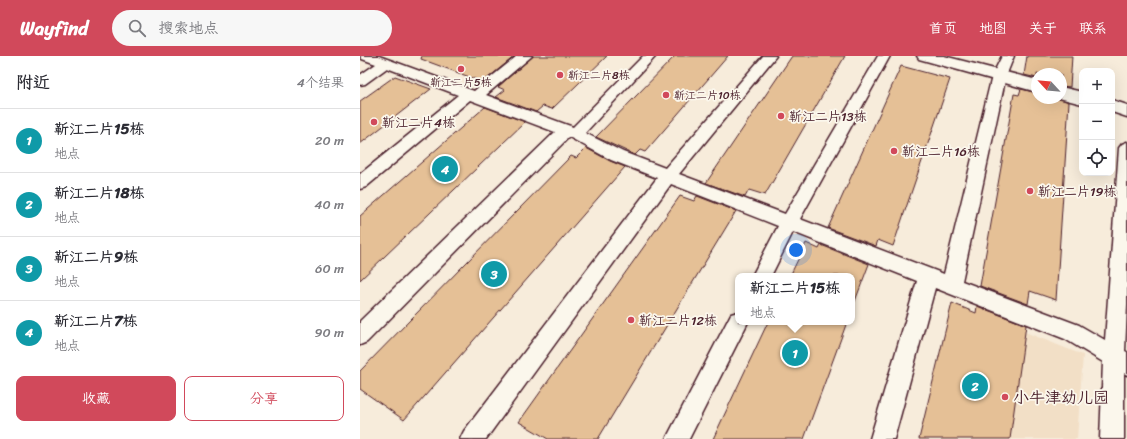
<!DOCTYPE html>
<html lang="zh">
<head>
<meta charset="utf-8">
<style>
  :root { --surface:#fff; --page:#f7f7f7; --text:#2b2b33; --muted:#7c7c81; --line:#e1e1e2; --accent:#d1495b }
  body { margin:0; font-family:Sriracha,"LXGW WenKai TC",sans-serif; background:var(--page); color:var(--text) }
  .controls { position:absolute; right:12px; top:12px; display:grid; overflow:hidden; border-radius:8px; box-shadow:0 4px 16px #0002 }
  .controls button { width:36px; height:36px; display:grid; place-items:center; padding:0; border:0; border-bottom:1px solid var(--line); background:var(--surface); color:var(--text); font:20px sans-serif }
  .compass { position:absolute; left:671px; top:12px; width:36px; height:36px; border-radius:50%; background:var(--surface); box-shadow:0 4px 16px #0002; rotate:296deg }
  .you { position:absolute; left:436px; top:194px; width:14px; height:14px; margin:-10px; border:3px solid #fff; border-radius:50%; background:#1a73e8; box-shadow:0 0 0 6px #1a73e833 }
  .badge { display:grid; place-items:center; width:26px; height:26px; border-radius:50%; background:var(--accent); color:#fff; font-size:13px; font-weight:700 }
  .pin { position:absolute; translate:-50% -50%; border:2px solid #fff; box-shadow:0 1px 4px #0006 }
  .popup { position:absolute; left:375px; top:217px; width:120px; height:52px; box-sizing:border-box; display:grid; place-content:center; border-radius:8px; background:var(--surface); filter:drop-shadow(0 1px 3px #0005); font-size:13px; white-space:nowrap; color:var(--muted) }
  .popup b { font-size:15px; color:var(--text) }
  .popup::after { content:''; position:absolute; left:50%; top:100%; margin-left:-8px; border:8px solid transparent; border-top-color:var(--surface) }
  .list { margin:0; padding:0; list-style:none }
  h2 { display:flex; justify-content:space-between; align-items:center; height:52px; margin:0; padding:0 16px; font-size:17px }
  h2 small { font-size:13px; font-weight:400; color:var(--muted) }
  .list li { display:grid; grid-template-columns:26px 1fr auto; gap:12px; align-items:center; box-sizing:border-box; height:64px; padding:0 16px; border-top:1px solid var(--line) }
  .list b { display:block; font-size:15px; white-space:nowrap }
  .list p { margin:0; font-size:13px; white-space:nowrap; color:var(--muted) }
  .list em { font-size:13px; font-style:normal; color:var(--muted) }
  .actions { display:flex; gap:8px; padding:12px 16px }
  .actions a { flex:1; padding:9px 0; border:1px solid var(--accent); border-radius:8px; text-align:center; font-size:14px; color:var(--accent) }
  .actions .main { background:var(--accent); color:#fff }
  .icon { flex:none; width:22px; height:22px; fill:none; stroke:currentColor; stroke-width:2; stroke-linecap:round; stroke-linejoin:round }
  .map { position:relative; flex:none; width:767px; height:383px; overflow:hidden }
  header { display:flex; align-items:center; gap:24px; box-sizing:border-box; height:56px; padding:0 20px; background:var(--accent); color:#fff }
  header strong { font-size:19px }
  nav { display:flex; gap:22px; margin-inline-start:auto; font-size:14px }
  .search { width:280px; height:36px; background:var(--page); display:flex; align-items:center; gap:10px; box-sizing:border-box; padding:0 14px; border-radius:22px; color:var(--muted); font-size:15px }
  main { display:flex }
  aside { flex:1; background:var(--surface) }
  .map>svg:first-child { display:block }
  .built { fill:#f2dfc6 }
  .building { fill:#e5c096; stroke:#4a1f2b }
  .lines { fill:none; stroke-linecap:round; stroke-linejoin:round }
  .lane-casing { stroke:#4a1f2b; stroke-width:3 }
  .street-casing { stroke:#4a1f2b; stroke-width:3 }
  .lane { fill:#fbf7ec; fill-rule:evenodd }
  .street { fill:#fbf7ec; fill-rule:evenodd }
  .poi-dot { fill:#d1495b; stroke:#fbf7ec; stroke-width:1.5 }
  .labels { text-anchor:middle; dominant-baseline:central; stroke-width:3.5; stroke-linejoin:round; paint-order:stroke }
  .far-poi-label { font-size:11px; fill:#4a1f2b; stroke:#fbf7ec; text-anchor:start }
  .poi-label { font-size:13px; fill:#4a1f2b; stroke:#fbf7ec; text-anchor:start }
  .near-poi-label { font-size:16px; fill:#4a1f2b; stroke:#fbf7ec; text-anchor:start }
</style>
</head>
<body>
<header>
<strong>Wayfind</strong>
<div class="search"><svg class="icon" aria-label="search" viewBox="0 0 24 24"><circle cx="10" cy="10" r="6"/><path d="M15 15l6 6"/></svg>搜索地点</div>
<nav><a>首页</a><a>地图</a><a>关于</a><a>联系</a></nav>
</header>
<main>
<aside>
<h2>附近<small>4个结果</small></h2>
<ul class="list">
<li><span class="badge" style="background:#0f9aa8">1</span><div><b>靳江二片15栋</b><p>地点</p></div><em>20 m</em></li>
<li><span class="badge" style="background:#0f9aa8">2</span><div><b>靳江二片18栋</b><p>地点</p></div><em>40 m</em></li>
<li><span class="badge" style="background:#0f9aa8">3</span><div><b>靳江二片9栋</b><p>地点</p></div><em>60 m</em></li>
<li><span class="badge" style="background:#0f9aa8">4</span><div><b>靳江二片7栋</b><p>地点</p></div><em>90 m</em></li>
</ul>
<div class="actions"><a class="main">收藏</a><a>分享</a></div>
</aside>
<div class="map">
<svg width="767" height="383" viewBox="0 0 767 383">
  <rect width="100%" height="100%" fill="#f7ecdb"/>
  <filter id="ink" filterUnits="userSpaceOnUse"><feTurbulence type="fractalNoise" baseFrequency=".025" numOctaves="2"/><feDisplacementMap in="SourceGraphic" scale="8" xChannelSelector="R" yChannelSelector="G"/><feConvolveMatrix kernelMatrix="1 2 1 2 8 2 1 2 1" color-interpolation-filters="sRGB"/></filter>
  <g filter="url(#ink)">
    <path class="built" d="M592 247 723 299 717 383H559Z"/>
    <path class="building" d="M62 0H155L123 26 61 3Z
      M173 0H247L192 53 183 50 176 56 136 41 145 34 138 31Z
      M315 0H368L285 96 280 94 275 99 236 81Z
      M432 0H485L405 139 389 134 385 141 346 127Z
      M667 0H712L710 31 701 30V18H677V22L664 19Z
      M541 10 590 23 533 190 518 184 516 190 468 172Z
      M35 20 71 33 0 88V45Z
      M661 33 677 37V42H698L709 46 696 244 670 235 668 248 620 230 654 38 659 39Z
      M125 51 165 66 0 224V160Z
      M226 92 250 105 265 111 44 364 0 333V315L211 100 216 102Z
      M320 140 334 145 337 140 376 155 238 383H188L159 366Z
      M446 187 459 193 461 189 509 208 492 253V220H430Z
      M592 247 616 257 617 250 666 269 650 383H559Z
      M408 266H487L444 383H353Z"/>
    <g class="lines">
      <defs>
        <path id="lane" d="M0 0H19L114 35 157 0H172L126 39 213 71 283 0H296L225 77 263 96 305 112 403 0H416L319 118 425 158 518 0H530L440 163 584 218 632 20 642 0H654L646 20 602 225 719 269 745 284 759 92 762 88 767 86V248L765 295 767 296V319L764 317V383H740L743 306 705 283 575 232 534 383H510L557 225 433 176 411 220H392L418 170 311 128 126 383H100L104 375 297 122 251 104 209 81 7 286 0 289V265L195 76 110 44 6 131 0 133V118L98 39 27 12 5 28 0 29V19L16 8 2 3Z
          M378 256V266H388L329 383H306L371 258Z"/>
        <path id="street" d="M557 0H584L677 24V36L559 3Z
          M701 31 722 36V48L699 42H701Z
          M752 44 767 49V61L752 56Z"/>
      </defs>
      <use href="#lane" class="lane-casing"/>
      <use href="#street" class="street-casing"/>
      <use href="#lane" class="lane"/>
      <use href="#street" class="street"/>
    </g>
  </g>
  <g class="poi-dot">
    <circle cx="101" cy="13" r="4"/>
    <circle cx="200" cy="19" r="4"/>
    <circle cx="306" cy="39" r="4"/>
    <circle cx="421" cy="60" r="4"/>
    <circle cx="14" cy="66" r="4"/>
    <circle cx="534" cy="95" r="4"/>
    <circle cx="670" cy="135" r="4"/>
    <circle cx="271" cy="264" r="4"/>
    <circle cx="645" cy="341" r="4"/>
  </g>
  <g class="labels">
    <g class="far-poi-label">
      <text x="208" y="19">靳江二片8栋</text>
      <text x="101" y="26" text-anchor="middle">靳江二片5栋</text>
      <text x="314" y="39">靳江二片10栋</text>
    </g>
    <g class="poi-label">
      <text x="429" y="60">靳江二片13栋</text>
      <text x="22" y="66">靳江二片4栋</text>
      <text x="542" y="95">靳江二片16栋</text>
      <text x="678" y="135">靳江二片19栋</text>
      <text x="279" y="264">靳江二片12栋</text>
    </g>
    <g class="near-poi-label">
      <text x="653" y="341">小牛津幼儿园</text>
    </g>
  </g>
</svg>
<div class="controls">
<button>+</button>
<button>−</button>
<button><svg class="icon" aria-label="locate" viewBox="0 0 24 24"><circle cx="12" cy="12" r="6"/><path d="M12 2v4M12 18v4M2 12h4M18 12h4"/></svg></button>
</div>
<svg class="compass" viewBox="-18 -18 36 36"><path d="M0-13l5 13h-10z" fill="#e53935"/><path d="M0 13l5-13h-10z" fill="#7c7c81"/></svg>
<div class="you"></div>
<div class="pin badge" style="left:435px;top:297px;background:#0f9aa8">1</div>
<div class="popup"><b>靳江二片15栋</b>地点</div>
<div class="pin badge" style="left:615px;top:330px;background:#0f9aa8">2</div>
<div class="pin badge" style="left:134px;top:218px;background:#0f9aa8">3</div>
<div class="pin badge" style="left:85px;top:113px;background:#0f9aa8">4</div>
</div>
</main>
</body>
</html>
